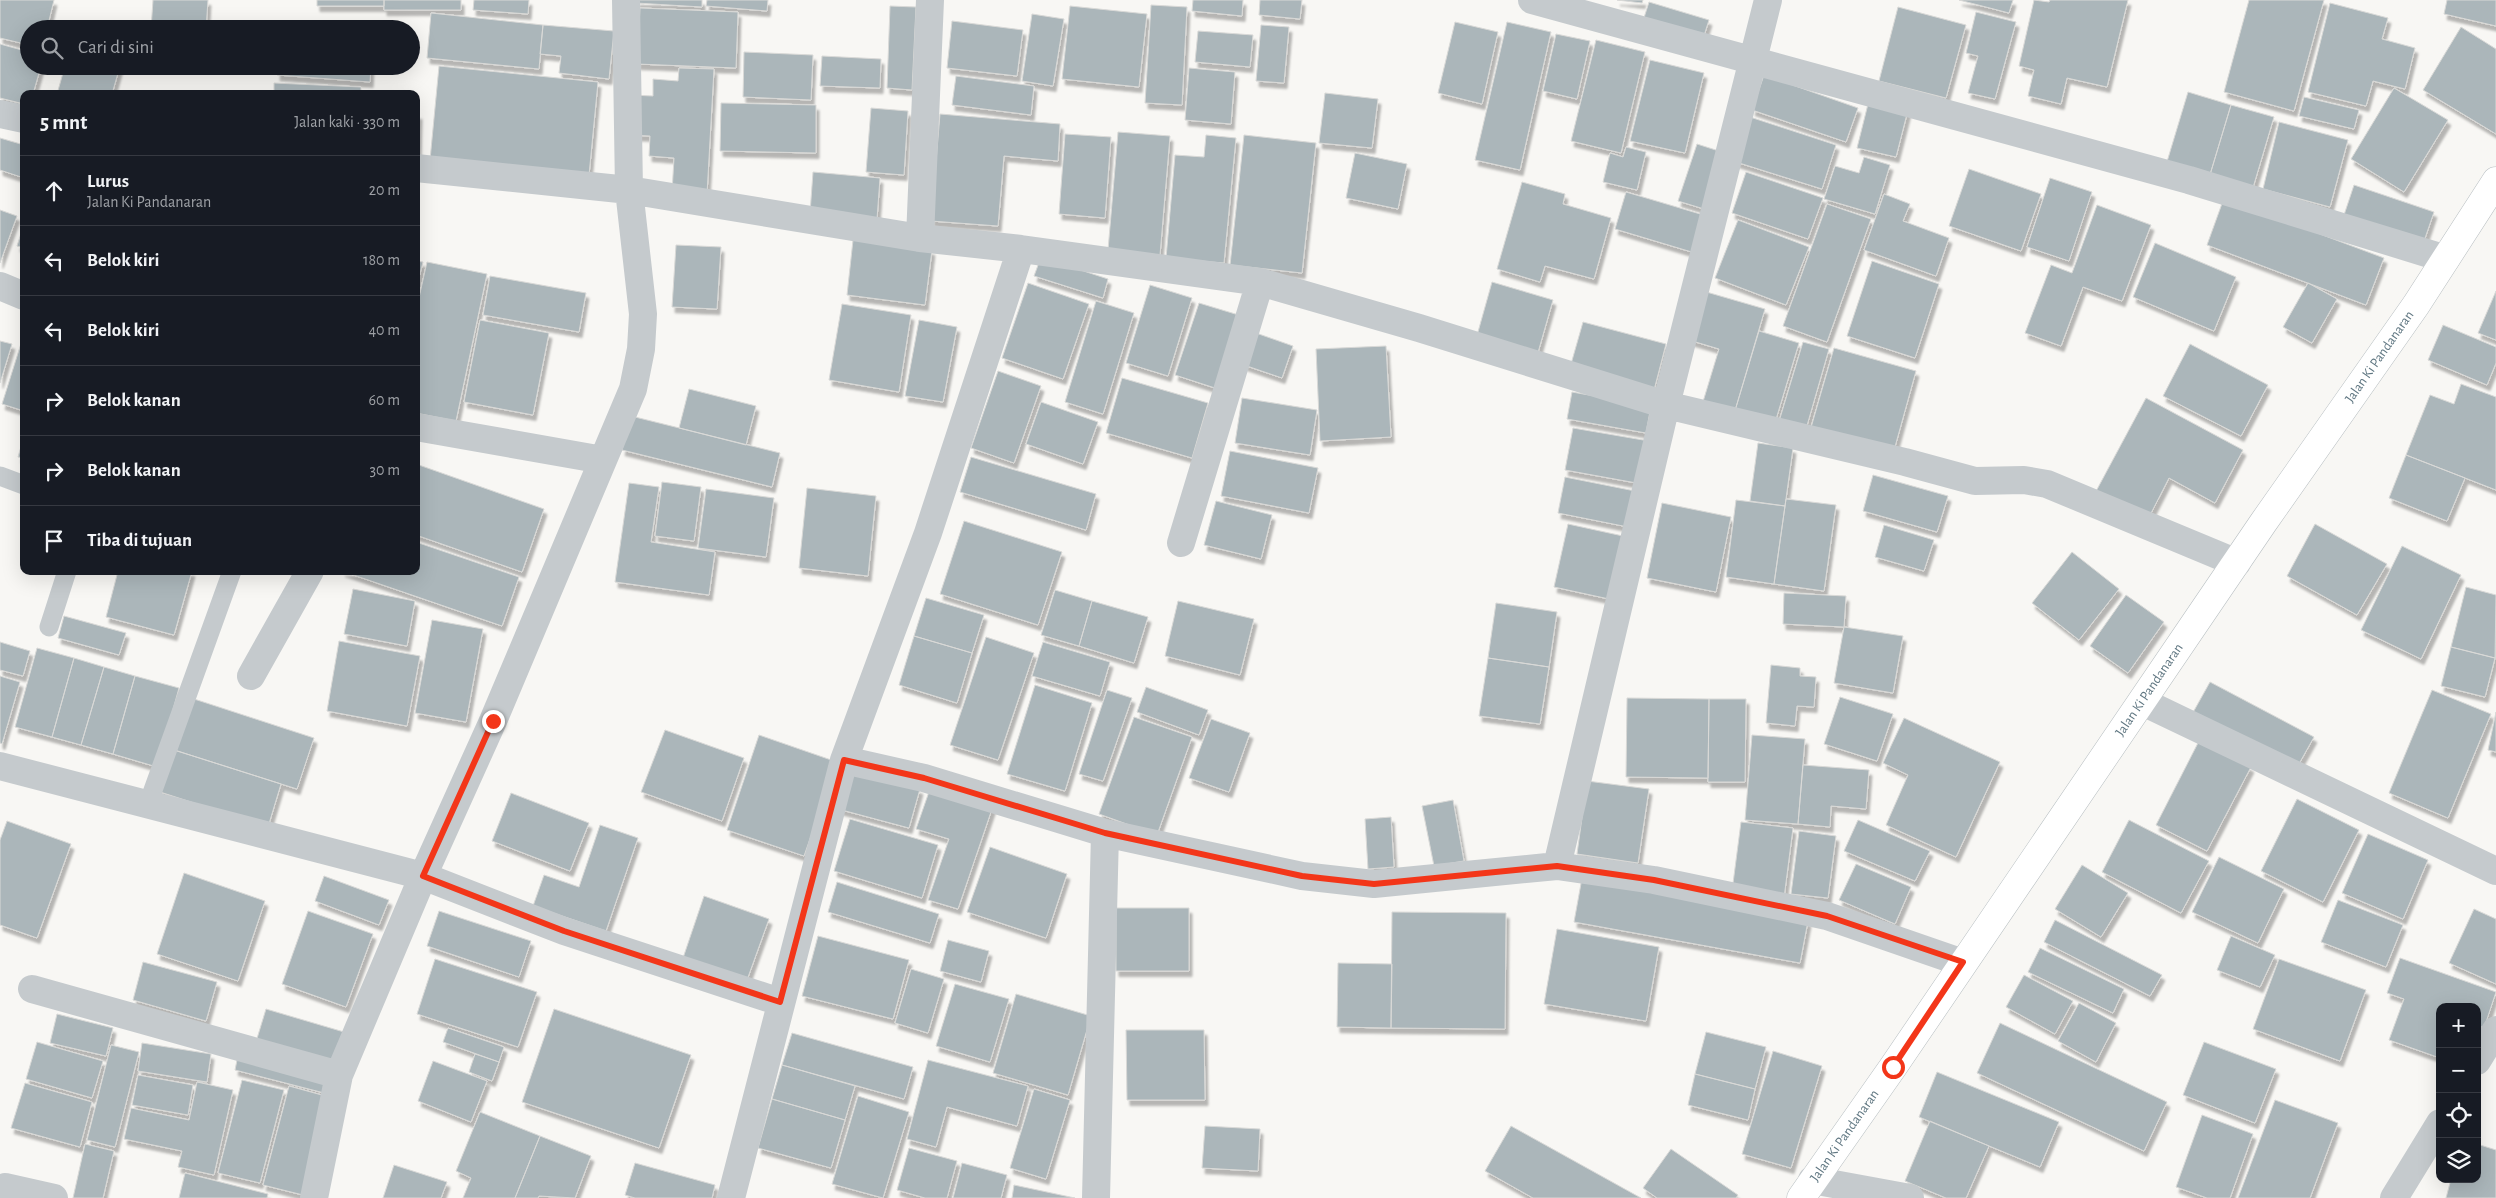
<!DOCTYPE html>
<html lang="id">
<head>
<meta charset="utf-8">
<style>
  :root { --surface:#171b24; --page:#242831; --text:#f1f3f6; --muted:#9ea1a6; --line:#363941 }
  body { margin:0; font-family:"Alegreya Sans",sans-serif; background:var(--page); color:var(--text) }
  .controls { position:absolute; right:15px; bottom:15px; display:grid; overflow:hidden; border-radius:10px; box-shadow:0 5px 20px #0002 }
  .controls button { width:45px; height:45px; display:grid; place-items:center; padding:0; border:0; border-bottom:1px solid var(--line); background:var(--surface); color:var(--text); font:25px sans-serif }
  .stop { position:absolute; width:15px; height:15px; margin:-11px; border:4px solid #f33619; border-radius:50%; background:#fff }
  .stop.end { background:#f33619; border-color:#fff; box-shadow:0 1px 5px #0008 }
  .list { margin:0; padding:0; list-style:none }
  h2 { display:flex; justify-content:space-between; align-items:center; height:65px; margin:0; padding:0 20px; font-size:21px }
  h2 small { font-size:16px; font-weight:400; color:var(--muted) }
  .list li { display:grid; grid-template-columns:32px 1fr auto; gap:15px; align-items:center; box-sizing:border-box; height:70px; padding:0 20px; border-top:1px solid var(--line) }
  .list b { display:block; font-size:19px; white-space:nowrap }
  .list p { margin:0; font-size:16px; white-space:nowrap; color:var(--muted) }
  .list em { font-size:16px; font-style:normal; color:var(--muted) }
  .icon { flex:none; width:28px; height:28px; fill:none; stroke:currentColor; stroke-width:2; stroke-linecap:round; stroke-linejoin:round }
  .map { position:relative; flex:none; width:2496px; height:1198px; overflow:hidden }
  .search { position:absolute; background:var(--surface); box-shadow:0 5px 20px #0002; left:20px; top:20px; width:400px; height:55px; display:flex; align-items:center; gap:12px; box-sizing:border-box; padding:0 18px; border-radius:28px; color:var(--muted); font-size:19px }
  .panel { position:absolute; background:var(--surface); box-shadow:0 5px 20px #0002; left:20px; top:90px; width:400px; height:485px; border-radius:10px }
  .map>svg:first-child { display:block }
  .building { fill:#abb6ba; stroke:#d9d9d7; filter:url(#shadow) }
  .lines { fill:none; stroke-linecap:round; stroke-linejoin:round }
  .secondary-casing { stroke:#b7bec1; stroke-width:29 }
  .lane { stroke:#c5cacd; stroke-width:19 }
  .street { stroke:#c5cacd; stroke-width:28 }
  .secondary { stroke:#fff; stroke-width:28 }
  .route { stroke:#f33619; stroke-width:6 }
  .labels { text-anchor:middle; dominant-baseline:central; stroke-width:5; stroke-linejoin:round; paint-order:stroke }
  .street-label { font-size:14px; fill:#607782; stroke:#fff }
</style>
</head>
<body>
<div class="map">
<svg width="2496" height="1198" viewBox="0 0 2496 1198">
  <defs>
    <filter id="shadow"><feDropShadow dx="3" dy="5.5" stdDeviation="1" flood-color="#0004"/></filter>
  </defs>
  <rect width="100%" height="100%" fill="#f8f7f4"/>
  <path class="building" d="M0 0H54L47 29H29V45L0 38Z
    M153 0H208L206 29H151Z
    M317 0H384V6H317Z
    M384 0H461V10H384Z
    M474 0H529L528 14 473 10Z
    M637 0H702V7L636 3Z
    M707 0H768L767 11 706 6Z
    M1193 0H1243L1242 16 1192 11Z
    M1260 0H1302L1300 19 1259 15Z
    M1617 0H1643L1642 3Z
    M1959 0H2013L2009 13Z
    M2034 0 2049 2 2050 0H2128L2107 87 2067 78 2061 104 2028 96 2034 70 2019 66Z
    M2249 0H2324L2294 111 2224 92Z
    M2447 0H2496V26L2444 14Z
    M1649 2 1709 20 1702 42 1642 24Z
    M2330 3 2388 18 2382 39 2415 48 2405 89 2373 81 2366 106 2308 92Z
    M1151 5 1187 7 1182 105 1145 103Z
    M890 6 916 7 912 90 887 88Z
    M1070 6 1147 14 1139 87 1062 79Z
    M1898 7 1966 25 1946 98 1879 81Z
    M640 8 738 12 736 68 637 64Z
    M1976 12 2016 22 1995 99 1968 93 1978 56 1966 53Z
    M431 13 543 25 539 69 427 58Z
    M1032 14 1064 19 1053 86 1022 81Z
    M952 21 1023 30 1017 76 947 68Z
    M78 22 102 29H76Z
    M1455 22 1498 32 1482 104 1438 93Z
    M1507 22 1551 32 1520 170 1475 160Z
    M543 25 614 31 609 79 559 73 561 56 540 54Z
    M1261 25 1289 27 1284 83 1256 81Z
    M281 26 320 29H281Z
    M2461 27 2496 49V134L2423 90Z
    M1198 31 1253 35 1250 67 1195 62Z
    M1556 34 1590 41 1577 99 1543 91Z
    M1596 40 1645 52 1621 153 1571 141Z
    M0 44 29 52V66H41L33 94H24V104L0 98Z
    M744 52 813 55 811 100 743 97Z
    M822 56 881 59 880 88 820 86Z
    M1650 60 1704 73 1685 153 1630 141Z
    M65 66H120L112 94H57Z
    M278 66H371L370 82 277 75Z
    M439 66 598 82 589 175 430 160Z
    M679 68 714 69 707 194 672 192 674 158 649 156 650 136 629 135 631 95 653 96V79L678 81Z
    M1189 68 1235 72 1231 124 1185 120Z
    M1764 75 1858 108 1846 142 1752 110Z
    M956 76 1034 86 1031 115 952 105Z
    M274 83 361 87V94H274Z
    M2394 88 2448 120 2404 192 2351 159Z
    M2188 92 2231 105 2209 178 2166 165Z
    M1325 93 1378 99 1372 148 1319 143Z
    M2304 97 2359 110 2354 129 2299 116Z
    M1869 100 1908 110 1896 157 1857 148Z
    M721 103 816 105V153L720 151Z
    M2231 105 2274 117 2252 191 2209 178Z
    M871 108 908 111 904 175 866 172Z
    M416 114H419L418 154H416Z
    M940 114 1060 124 1058 161 1004 156 998 226 931 221Z
    M1750 117 1836 145 1822 189 1736 162Z
    M2279 122 2348 140 2330 207 2263 189Z
    M1118 132 1170 136 1160 255 1108 250Z
    M1065 134 1111 137 1105 218 1059 214Z
    M1206 135 1236 138 1224 263 1166 258 1175 155 1204 157Z
    M1244 135 1316 143 1302 273 1230 265Z
    M0 138 24 145V178L0 170Z
    M1697 144 1722 152 1704 209 1678 201Z
    M1626 147 1646 152 1637 190 1603 182 1610 153 1623 157Z
    M1355 153 1407 164 1398 209 1346 198Z
    M1864 157 1890 165 1875 214 1824 199 1835 166 1859 173Z
    M1969 169 2041 194 2021 251 1949 226Z
    M813 172 880 178 877 219 810 213Z
    M1746 172 1823 198 1808 239 1732 213Z
    M2050 178 2092 192 2069 261 2027 247Z
    M1522 182 1565 194 1563 204 1611 218 1594 279 1545 266 1540 282 1497 269Z
    M2354 185 2434 212 2422 247 2342 221Z
    M1626 192 1707 216 1695 253 1615 229Z
    M1884 194 1910 204 1903 221 1949 238 1936 276 1864 250Z
    M2224 198 2384 258 2366 305 2207 245Z
    M1827 204 1871 219 1827 342 1783 326Z
    M2097 205 2151 225 2122 301 2083 287 2061 346 2025 333 2051 265 2072 273Z
    M0 210 17 216 0 263Z
    M1738 220 1809 247 1786 305 1715 278Z
    M24 224V248L17 246Z
    M853 240 932 250 925 305 847 295Z
    M2155 243 2236 277 2214 331 2133 297Z
    M676 245 721 247 717 309 672 307Z
    M1041 257 1108 279 1103 298 1034 276Z
    M416 261 423 262 416 289Z
    M1872 261 1939 284 1915 358 1847 336Z
    M427 262 487 274 456 421 416 413V311Z
    M490 276 586 293 579 332 483 315Z
    M1492 282 1553 300 1537 356 1476 339Z
    M1028 283 1089 304 1063 379 1002 358Z
    M2308 283 2337 299 2312 343 2283 327Z
    M1150 285 1192 298 1168 376 1126 363Z
    M1703 291 1765 309 1734 414 1702 405 1719 349 1689 340Z
    M2496 291V340L2478 333Z
    M1096 301 1134 313 1103 414 1065 402Z
    M1199 303 1242 316 1218 389 1175 375Z
    M842 304 911 315 899 392 829 380Z
    M480 320 549 333 533 415 464 402Z
    M919 320 957 327 943 402 905 396Z
    M1583 322 1666 344 1653 394 1569 371Z
    M2443 325 2496 347V363L2487 385 2428 360Z
    M1759 331 1799 343 1774 426 1734 414Z
    M1256 333 1293 346 1282 378 1244 365Z
    M24 334V411L2 404Z
    M0 341 12 344 0 383Z
    M1803 342 1829 349 1804 436 1777 428Z
    M2190 344 2268 385 2241 436 2163 396Z
    M1386 346 1391 437 1320 441 1316 349Z
    M1834 348 1916 371 1893 454 1810 431Z
    M998 371 1041 386 1014 463 971 448Z
    M1122 378 1208 403 1192 458 1106 433Z
    M2461 384 2496 397V490L2406 455 2430 395 2454 404Z
    M689 389 756 406 746 445 679 428Z
    M1572 392 1651 406 1646 433 1567 419Z
    M1242 398 1317 410 1310 455 1235 443Z
    M2146 398 2243 450 2215 503 2169 478 2146 523 2094 495Z
    M1041 402 1098 422 1083 464 1026 444Z
    M631 416 780 453 772 487 622 450Z
    M1573 428 1649 441 1642 484 1565 470Z
    M24 436V458L18 457Z
    M1758 443 1793 448 1785 506 1750 501Z
    M1230 451 1318 468 1309 513 1221 496Z
    M2406 455 2465 478 2447 521 2389 498Z
    M971 457 1096 494 1086 530 960 492Z
    M416 464 544 509 522 572 416 535Z
    M1873 475 1948 496 1937 532 1863 511Z
    M1565 477 1635 491 1628 527 1558 513Z
    M662 482 701 487 694 541 655 536Z
    M629 483 659 487 651 542 715 552 709 595 615 582Z
    M807 488 876 496 868 576 799 568Z
    M706 489 774 498 766 557 698 548Z
    M1786 499 1836 505 1824 591 1774 584Z
    M1736 500 1785 506 1774 584 1726 577Z
    M1216 501 1272 515 1261 559 1204 545Z
    M1662 503 1731 517 1716 592 1647 578Z
    M964 521 1062 552 1038 625 940 594Z
    M1568 524 1623 536 1609 599 1554 587Z
    M2315 524 2387 564 2357 615 2287 576Z
    M1884 525 1934 540 1924 571 1875 557Z
    M416 542 519 577 502 626 342 571H416Z
    M2402 546 2461 575 2421 659 2361 630Z
    M2072 552 2119 589 2079 640 2032 603Z
    M118 571H192L174 635 106 617Z
    M2466 587 2496 595 2495 658 2451 647Z
    M353 589 415 601 407 646 344 634Z
    M1055 590 1092 601 1079 646 1041 635Z
    M1784 593 1846 596 1844 627 1783 624Z
    M2126 595 2164 622 2128 673 2090 646Z
    M926 598 984 615 972 653 914 636Z
    M1092 601 1148 617 1134 663 1079 646Z
    M1178 601 1254 619 1240 675 1165 656Z
    M1496 603 1557 612 1549 667 1488 658Z
    M64 616 126 633 119 655 58 638Z
    M432 620 483 629 466 722 415 713Z
    M1844 627 1903 636 1893 693 1834 683Z
    M914 636 972 653 957 703 899 685Z
    M986 637 1034 653 998 760 950 745Z
    M339 641 420 656 407 726 327 711Z
    M0 642 30 651 23 676 0 670Z
    M1043 642 1110 662 1100 696 1032 676Z
    M2451 647 2495 658 2485 697 2441 686Z
    M37 648 74 658 52 737 15 727Z
    M74 658 104 667 81 745 52 737Z
    M1488 658 1549 667 1540 724 1479 716Z
    M1771 665 1800 668V676L1816 677 1814 707 1797 706 1795 726 1766 723Z
    M104 667 135 676 113 754 81 745Z
    M0 676 20 682 2 744 0 743Z
    M135 676 179 688 157 767 113 754Z
    M2210 682 2314 737 2295 771 2191 716Z
    M1035 685 1092 703 1065 791 1007 774Z
    M1146 687 1208 710 1199 735 1137 712Z
    M1107 690 1132 698 1103 781 1079 774Z
    M2432 690 2491 714 2448 818 2389 793Z
    M188 697 314 738 297 789 171 749Z
    M1840 697 1893 714 1877 761 1824 744Z
    M1627 698 1709 699 1708 778 1626 777Z
    M1709 699H1746L1745 782H1708Z
    M2496 712V752L2488 750Z
    M1134 717 1192 737 1157 835 1099 814Z
    M1904 718 2000 762 1956 857 1886 825 1908 775 1883 763Z
    M1211 719 1250 733 1229 792 1189 778Z
    M665 730 744 758 722 821 641 792Z
    M759 735 837 762 804 856 727 830Z
    M1752 735 1805 739 1798 824 1745 820Z
    M2199 741 2251 767 2207 851 2156 825Z
    M171 749 281 784 268 827 157 791Z
    M1803 765 1869 770 1866 809 1831 806 1830 827 1798 824Z
    M849 769 920 789 909 828 838 809Z
    M1587 781 1649 789 1638 863 1577 854Z
    M931 786 993 806 958 909 928 900 949 839 916 829Z
    M511 793 589 823 570 871 492 841Z
    M2297 799 2359 830 2323 902 2261 871Z
    M1453 800 1464 861 1434 866 1422 806Z
    M1391 817 1394 867 1368 869 1365 819Z
    M850 819 938 845 922 898 834 871Z
    M1858 820 1930 851 1915 881 1844 851Z
    M2129 820 2209 861 2181 913 2102 872Z
    M7 821 71 844 37 938 0 925V840Z
    M1741 822 1793 828 1784 898 1732 891Z
    M600 825 638 838 606 931 533 906 544 875 579 887Z
    M1799 831 1836 836 1828 898 1791 894Z
    M2368 834 2428 860 2403 919 2342 893Z
    M990 847 1067 874 1046 938 967 912Z
    M2219 857 2284 889 2258 943 2192 912Z
    M1856 864 1911 887 1895 924 1839 900Z
    M2082 865 2128 893 2101 937 2055 909Z
    M184 873 265 901 238 981 157 954Z
    M324 876 389 900 379 925 315 901Z
    M1582 878 1808 921 1800 963 1574 922Z
    M837 882 939 914 930 943 828 912Z
    M704 896 769 919 747 980 683 958Z
    M2338 900 2403 925 2386 967 2321 942Z
    M1116 908H1189V971H1116Z
    M2474 909 2496 919V984L2449 963Z
    M308 911 373 934 346 1007 282 984Z
    M439 911 531 941 519 977 427 946Z
    M1392 912 1506 913 1505 1029 1391 1028Z
    M2055 920 2162 975 2150 996 2044 942Z
    M1557 929 1659 947 1646 1021 1544 1004Z
    M818 936 909 960 893 1019 802 996Z
    M2231 936 2275 955 2260 987 2217 970Z
    M948 940 989 951 981 982 940 971Z
    M2040 948 2124 989 2113 1013 2028 972Z
    M2400 958 2496 992 2484 1028 2477 1025V1007H2440V1058L2389 1040 2404 999 2387 993Z
    M435 959 537 992 518 1047 417 1014Z
    M2279 959 2366 990 2340 1061 2253 1029Z
    M143 962 217 982 206 1021 133 1000Z
    M1338 963 1392 964 1391 1028 1337 1027Z
    M911 969 944 979 928 1033 895 1023Z
    M2024 975 2073 1001 2055 1034 2006 1007Z
    M955 984 1009 999 990 1062 936 1046Z
    M1016 994 1091 1016 1068 1095 993 1073Z
    M2079 1003 2116 1023 2096 1062 2058 1041Z
    M266 1009 344 1032 332 1069 255 1045Z
    M554 1009 691 1055 659 1148 522 1102Z
    M57 1014 113 1028 106 1056 50 1043Z
    M2000 1023 2167 1102 2144 1151 1977 1073Z
    M448 1028 504 1047 499 1062 443 1042Z
    M1126 1030H1204L1205 1100H1127Z
    M1706 1032 1766 1047 1755 1089 1695 1074Z
    M792 1033 913 1067 904 1099 782 1065Z
    M37 1042 103 1061 92 1098 26 1079Z
    M2204 1042 2276 1069 2255 1123 2183 1095Z
    M142 1043 211 1054 207 1082 138 1071Z
    M111 1045 139 1052 115 1147 87 1140Z
    M1773 1051 1822 1066 1791 1168 1742 1154Z
    M475 1054 499 1062 492 1081 469 1072Z
    M238 1055 335 1080 332 1095 235 1070Z
    M928 1060 1028 1086 1017 1126 947 1107 936 1147 907 1139Z
    M433 1061 487 1081 471 1122 418 1101Z
    M782 1065 855 1086 845 1120 772 1099Z
    M1937 1072 2059 1122 2040 1167 1919 1117Z
    M1695 1074 1755 1089 1748 1120 1688 1105Z
    M138 1075 193 1085 188 1115 132 1105Z
    M242 1080 284 1090 260 1183 218 1173Z
    M197 1082 233 1090 214 1175 178 1167 182 1151 124 1139 131 1108 189 1120Z
    M25 1083 92 1102 80 1147 11 1128Z
    M289 1086 329 1097 303 1195 263 1185Z
    M1034 1089 1070 1100 1046 1179 1010 1168Z
    M858 1096 909 1112 883 1198 832 1184Z
    M772 1099 845 1120 831 1168 758 1148Z
    M2275 1100 2338 1123 2310 1198H2238Z
    M480 1112 540 1136 515 1198H463L471 1178 456 1171Z
    M2202 1115 2253 1134 2230 1198H2207L2176 1187Z
    M1930 1121 1989 1146 1966 1198H1946L1905 1181Z
    M1205 1126 1260 1129 1258 1171 1202 1168Z
    M1511 1126 1641 1198H1533L1485 1171Z
    M540 1136 591 1156 575 1198 539 1196 538 1198H515Z
    M85 1144 114 1151 103 1198H73Z
    M2477 1144 2496 1150V1198H2446L2451 1179H2477Z
    M909 1148 957 1161 947 1198H925L897 1190Z
    M1671 1149 1738 1195 1736 1198H1657L1643 1188Z
    M635 1163 715 1185 712 1198H635L625 1195Z
    M962 1163 1007 1175 1001 1198H953Z
    M394 1165 447 1182 441 1198H383Z
    M185 1173 268 1194 267 1198H179Z
    M1014 1185 1075 1198H1012Z"/>
  <g class="lines">
    <defs>
      <g id="secondary">
        <path id="s1" d="M1801 1198 1893 1067 2263 523 2416 305 2496 181"/>
      </g>
    </defs>
    <use href="#secondary" class="secondary-casing"/>
    <path class="lane" d="M0 476 24 485
      M49 627 67 571
      M148 804 232 571"/>
    <path class="street" d="M1532 0 2189 180 2446 259
      M0 114 24 119
      M416 168 629 190 920 238 1021 249 1260 282 1419 328 1666 405 1905 462 1975 481 2024 480 2047 484 2237 563
      M920 238 930 0
      M0 286 24 296
      M416 427 603 460
      M1181 543 1260 282
      M251 676 310 571
      M2143 702 2496 871
      M844 760 924 778 1105 833 1302 876 1374 884 1557 866 1654 880 1827 916 1963 963
      M0 766 423 876 564 931 780 1002
      M1557 866 1666 405 1768 0
      M32 989 339 1075
      M2477 1061 2496 1030
      M1812 1180 1910 1198
      M5 1187 54 1198
      M314 1198 339 1075 423 876 493 721 633 389 641 349 643 314 629 190 626 0
      M731 1198 844 760 928 533 1021 249
      M1096 1198 1105 833
      M2394 1198 2440 1123"/>
    <use href="#secondary" class="secondary"/>
  </g>
  <g class="lines">
    <path class="route" d="M493 721 423 876 564 931 780 1002 844 760 924 778 1105 833 1302 876 1374 884 1557 866 1654 880 1827 916 1963 962 1893 1067"/>
  </g>
  <g class="labels">
    <g class="street-label">
      <text stroke="none"><textPath href="#s1" startOffset="1021">Jalan Ki Pandanaran</textPath></text>
      <text stroke="none"><textPath href="#s1" startOffset="616">Jalan Ki Pandanaran</textPath></text>
      <text stroke="none"><textPath href="#s1" startOffset="76">Jalan Ki Pandanaran</textPath></text>
    </g>
  </g>
</svg>
<div class="controls">
<button>+</button>
<button>−</button>
<button><svg class="icon" aria-label="locate" viewBox="0 0 24 24"><circle cx="12" cy="12" r="6"/><path d="M12 2v4M12 18v4M2 12h4M18 12h4"/></svg></button>
<button><svg class="icon" aria-label="layers" viewBox="0 0 24 24"><path d="M12 4l9 5-9 5-9-5zM3 14l9 5 9-5"/></svg></button>
</div>
<div class="stop" style="left:1893px;top:1067px"></div>
<div class="stop end" style="left:493px;top:721px"></div>
<div class="search"><svg class="icon" aria-label="search" viewBox="0 0 24 24"><circle cx="10" cy="10" r="6"/><path d="M15 15l6 6"/></svg>Cari di sini</div>
<section class="panel">
<h2>5 mnt<small>Jalan kaki · 330 m</small></h2>
<ul class="list">
<li><svg class="icon" aria-label="ahead" viewBox="0 0 24 24"><path d="M12 20V5M6 11l6-6 6 6"/></svg><div><b>Lurus</b><p>Jalan Ki Pandanaran</p></div><em>20 m</em></li>
<li><svg class="icon" aria-label="left" viewBox="0 0 24 24"><path d="M17 20v-9H6M10 6l-5 5 5 5"/></svg><div><b>Belok kiri</b></div><em>180 m</em></li>
<li><svg class="icon" aria-label="left" viewBox="0 0 24 24"><path d="M17 20v-9H6M10 6l-5 5 5 5"/></svg><div><b>Belok kiri</b></div><em>40 m</em></li>
<li><svg class="icon" aria-label="right" viewBox="0 0 24 24"><path d="M7 20v-9h11M14 6l5 5-5 5"/></svg><div><b>Belok kanan</b></div><em>60 m</em></li>
<li><svg class="icon" aria-label="right" viewBox="0 0 24 24"><path d="M7 20v-9h11M14 6l5 5-5 5"/></svg><div><b>Belok kanan</b></div><em>30 m</em></li>
<li><svg class="icon" aria-label="arrive" viewBox="0 0 24 24"><path d="M6 21V4h12l-3 4 3 4H6"/></svg><div><b>Tiba di tujuan</b></div></li>
</ul>
</section>
</div>
</body>
</html>
